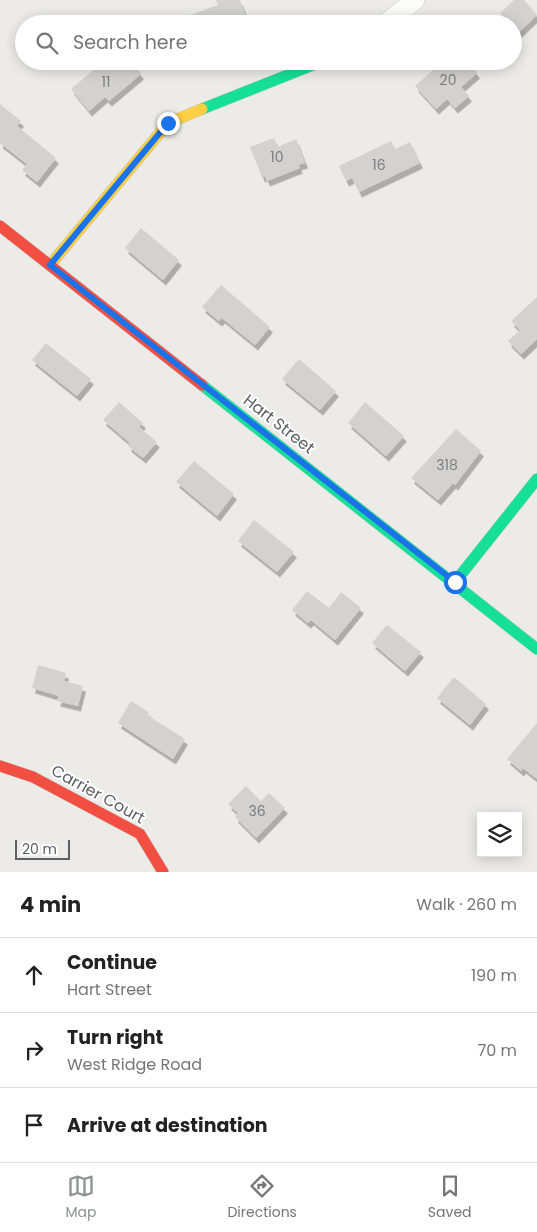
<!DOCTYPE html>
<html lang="en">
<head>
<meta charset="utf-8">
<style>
  :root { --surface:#fff; --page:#f6f6f6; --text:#222; --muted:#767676; --line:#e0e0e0; --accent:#8f9192 }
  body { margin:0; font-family:Poppins,sans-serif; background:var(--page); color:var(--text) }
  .controls { position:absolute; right:15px; bottom:15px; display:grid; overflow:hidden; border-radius:0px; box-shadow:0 2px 12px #0003 }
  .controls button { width:45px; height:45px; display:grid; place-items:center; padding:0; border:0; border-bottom:1px solid var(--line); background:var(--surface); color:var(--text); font:25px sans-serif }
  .scale { position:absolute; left:15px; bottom:12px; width:55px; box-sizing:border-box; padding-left:5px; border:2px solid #5d6064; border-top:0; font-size:14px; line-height:18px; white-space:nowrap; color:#5d6064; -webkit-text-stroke:4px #fff; paint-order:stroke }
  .stop { position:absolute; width:15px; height:15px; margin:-11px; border:4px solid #1a73e8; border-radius:50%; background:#fff }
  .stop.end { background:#1a73e8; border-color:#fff; box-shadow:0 1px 5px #0008 }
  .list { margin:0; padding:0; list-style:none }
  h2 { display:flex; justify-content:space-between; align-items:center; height:65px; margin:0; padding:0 20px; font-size:21px }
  h2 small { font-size:16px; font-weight:400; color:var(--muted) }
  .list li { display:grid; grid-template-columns:32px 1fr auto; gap:15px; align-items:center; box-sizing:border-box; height:75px; padding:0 20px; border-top:1px solid var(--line) }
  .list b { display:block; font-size:19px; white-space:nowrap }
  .list p { margin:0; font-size:16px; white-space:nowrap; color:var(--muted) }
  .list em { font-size:16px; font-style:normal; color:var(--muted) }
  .icon { flex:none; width:28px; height:28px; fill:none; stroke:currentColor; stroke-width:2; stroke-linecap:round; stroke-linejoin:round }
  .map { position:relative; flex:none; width:537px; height:872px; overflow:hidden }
  .search { position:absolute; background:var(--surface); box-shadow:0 2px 12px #0003; left:15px; right:15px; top:15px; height:55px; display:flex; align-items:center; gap:12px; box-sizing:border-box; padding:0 18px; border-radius:28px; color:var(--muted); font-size:19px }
  .sheet { height:290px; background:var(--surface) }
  nav { display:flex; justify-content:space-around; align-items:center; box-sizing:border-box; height:70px; border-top:1px solid var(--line); background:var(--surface); font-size:14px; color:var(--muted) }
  nav a { display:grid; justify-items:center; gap:2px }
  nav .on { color:var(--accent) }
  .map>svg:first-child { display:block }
  .building { fill:#d3d2d0; filter:url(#shadow) }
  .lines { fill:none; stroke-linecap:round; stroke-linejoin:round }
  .street-casing { stroke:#c9c9c9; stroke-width:20 }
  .fast-casing { stroke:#c9c9c8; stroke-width:12 }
  .slow-casing { stroke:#c9c9c8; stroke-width:12 }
  .jam-casing { stroke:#c9c9c8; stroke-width:12 }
  .street { stroke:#fcfcfb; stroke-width:19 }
  .fast { stroke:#16e098; stroke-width:11 }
  .slow { stroke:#ffcf43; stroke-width:11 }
  .jam { stroke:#f24e42; stroke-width:11 }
  .route { stroke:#1a73e8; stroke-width:6 }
  .labels { text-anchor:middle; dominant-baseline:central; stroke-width:4; stroke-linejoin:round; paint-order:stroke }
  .number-label { font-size:14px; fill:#7c7e80 }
  .street-label { font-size:16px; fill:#5d6064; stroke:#fff }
</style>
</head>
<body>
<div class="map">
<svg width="537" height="872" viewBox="0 0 537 872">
  <defs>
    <filter id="shadow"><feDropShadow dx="3" dy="5.5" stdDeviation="0" flood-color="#0004"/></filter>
  </defs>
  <rect width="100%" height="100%" fill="#ecebe7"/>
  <path class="building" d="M216 0H240L247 20 235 24H171V22L218 5Z
    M514 0H524L537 15 518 33 513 27V24H510L500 13Z
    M104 61 108 67 115 61H131L141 74 109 101 105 97 89 111 71 89Z
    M443 61H467L477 73 461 87 469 96 455 108 447 99 436 109 415 86Z
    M0 104 21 121 17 126 56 158 37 182 22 170 27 164 0 143Z
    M274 138 278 147 296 139 305 163 298 165 300 168 267 181 265 176 262 177 250 147Z
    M391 141 395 149 410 142 420 163 359 192 352 178 346 181 339 166Z
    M141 228 179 260 163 280 125 248Z
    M221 285 270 327 255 345 222 318 219 321 202 307Z
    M537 297V339L521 354 508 341 520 330 511 321Z
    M46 343 91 379 77 396 32 360Z
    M299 359 336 391 320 410 282 379Z
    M119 402 143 423 139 427 157 442 143 458 128 446 130 443 103 420Z
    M365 402 404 436 386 456 348 423Z
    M456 429 481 451 455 485 453 483 438 500 411 478Z
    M194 461 234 494 217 516 176 482Z
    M254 520 294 552 277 572 238 541Z
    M307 591 329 608 341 592 361 608 335 640 311 620 308 623 292 610Z
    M387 625 421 652 405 671 372 643Z
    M38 665 66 673 64 681 83 686 78 706 57 701 59 696 32 688Z
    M454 677 486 704 470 725 437 698Z
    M131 701 149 712 147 715 185 739 173 759 118 723Z
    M537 723V779L523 768 521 771 507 759Z
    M246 786 261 801 269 793 285 808 256 838 235 817 238 813 228 804Z"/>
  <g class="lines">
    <defs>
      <path id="street" d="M385 24 415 0"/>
      <path id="fast" d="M202 109 323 61
        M202 385 537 649
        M455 582 537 479"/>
      <path id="slow" d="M50 265 168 123 202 109"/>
      <path id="jam" d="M0 226 202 385
        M0 766 33 777 140 834 163 872"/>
    </defs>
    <use href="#street" class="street-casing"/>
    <use href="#fast" class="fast-casing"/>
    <use href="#slow" class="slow-casing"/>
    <use href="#jam" class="jam-casing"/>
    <use href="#street" class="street"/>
    <use href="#fast" class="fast"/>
    <use href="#slow" class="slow"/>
    <use href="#jam" class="jam"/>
  </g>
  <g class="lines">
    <path class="route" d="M168 123 50 265 455 582"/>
  </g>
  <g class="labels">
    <g class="number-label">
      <text x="448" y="80">20</text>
      <text x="106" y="82">11</text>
      <text x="277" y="157">10</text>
      <text x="379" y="165">16</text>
      <text x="447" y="465">318</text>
      <text x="257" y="811">36</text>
    </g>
    <g class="street-label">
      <text transform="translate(279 424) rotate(38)">Hart Street</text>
      <text transform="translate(98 794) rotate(29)">Carrier Court</text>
    </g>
  </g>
</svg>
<div class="controls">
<button><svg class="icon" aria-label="layers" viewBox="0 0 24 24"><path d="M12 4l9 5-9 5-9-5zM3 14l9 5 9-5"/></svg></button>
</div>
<div class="scale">20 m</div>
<div class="stop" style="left:455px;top:582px"></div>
<div class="stop end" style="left:168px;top:123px"></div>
<div class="search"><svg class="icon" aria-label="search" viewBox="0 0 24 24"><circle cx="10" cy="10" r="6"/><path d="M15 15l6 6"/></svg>Search here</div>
</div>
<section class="sheet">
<h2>4 min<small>Walk · 260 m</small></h2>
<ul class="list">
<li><svg class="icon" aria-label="ahead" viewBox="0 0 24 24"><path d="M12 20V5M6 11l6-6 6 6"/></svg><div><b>Continue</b><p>Hart Street</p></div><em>190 m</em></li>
<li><svg class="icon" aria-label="right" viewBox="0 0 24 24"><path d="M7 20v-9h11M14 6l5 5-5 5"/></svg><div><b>Turn right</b><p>West Ridge Road</p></div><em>70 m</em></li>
<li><svg class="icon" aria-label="arrive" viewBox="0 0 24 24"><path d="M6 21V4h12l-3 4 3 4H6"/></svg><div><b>Arrive at destination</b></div></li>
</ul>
</section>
<nav>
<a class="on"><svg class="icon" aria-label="map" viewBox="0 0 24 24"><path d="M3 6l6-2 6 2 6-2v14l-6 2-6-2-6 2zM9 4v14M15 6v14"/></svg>Map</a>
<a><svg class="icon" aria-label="directions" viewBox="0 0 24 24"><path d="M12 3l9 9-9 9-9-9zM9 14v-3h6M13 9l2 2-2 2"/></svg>Directions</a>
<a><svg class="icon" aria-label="saved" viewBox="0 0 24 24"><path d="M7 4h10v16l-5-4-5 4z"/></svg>Saved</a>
</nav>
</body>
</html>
